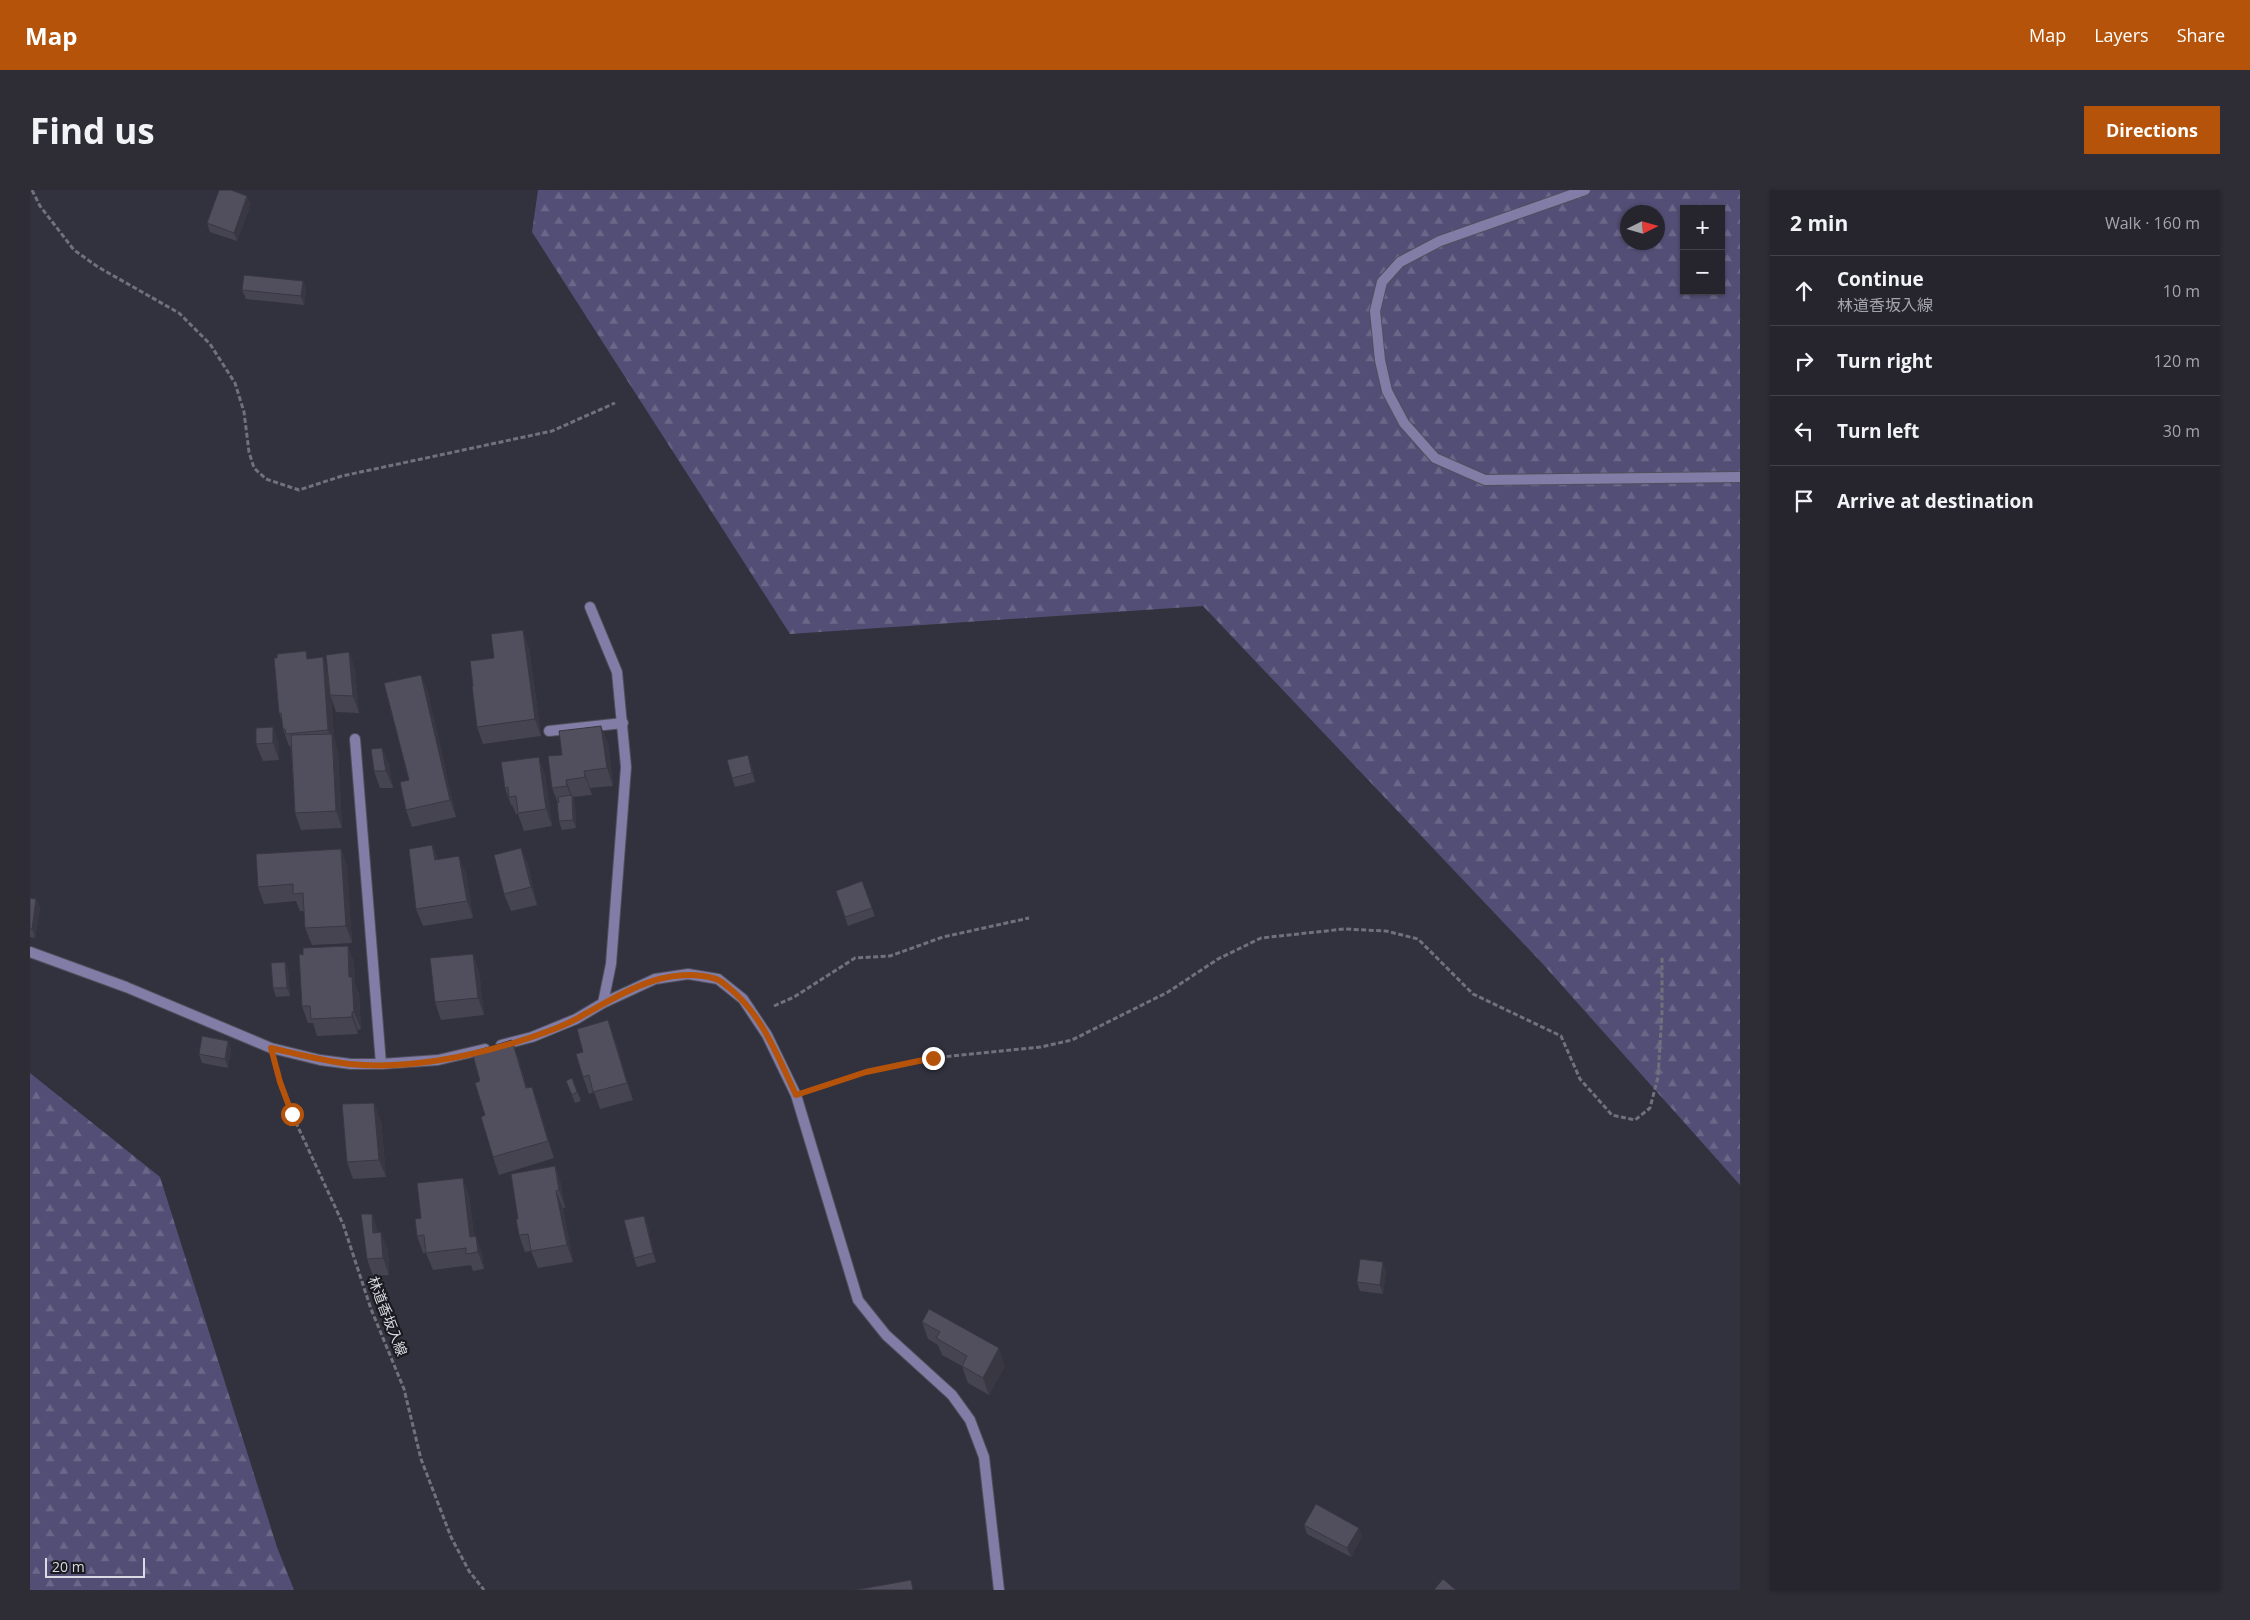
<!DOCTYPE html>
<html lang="en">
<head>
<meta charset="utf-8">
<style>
  :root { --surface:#26252e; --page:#2e2d36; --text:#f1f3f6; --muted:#a4a5aa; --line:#42424a; --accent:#b45309 }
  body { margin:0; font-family:"Open Sans","Noto Sans JP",sans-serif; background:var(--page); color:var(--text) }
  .controls { position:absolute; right:15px; top:15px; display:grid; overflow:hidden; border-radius:0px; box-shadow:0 1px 4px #0004 }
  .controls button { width:45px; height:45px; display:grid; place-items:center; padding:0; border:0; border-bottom:1px solid var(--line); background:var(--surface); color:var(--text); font:25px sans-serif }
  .compass { position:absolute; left:1590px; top:15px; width:45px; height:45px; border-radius:50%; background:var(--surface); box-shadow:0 1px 4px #0004; rotate:85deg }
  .scale { position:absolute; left:15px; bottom:12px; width:100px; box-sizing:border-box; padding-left:5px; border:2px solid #dadae2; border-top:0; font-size:14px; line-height:18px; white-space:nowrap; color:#dadae2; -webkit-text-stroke:4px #1a1a20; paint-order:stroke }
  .stop { position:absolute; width:15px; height:15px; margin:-11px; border:4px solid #b45309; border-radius:50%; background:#fff }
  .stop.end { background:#b45309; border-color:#fff; box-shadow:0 1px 5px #0008 }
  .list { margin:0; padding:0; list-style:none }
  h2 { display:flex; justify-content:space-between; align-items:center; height:65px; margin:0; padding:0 20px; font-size:21px }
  h2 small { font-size:16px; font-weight:400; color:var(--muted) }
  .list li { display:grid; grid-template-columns:32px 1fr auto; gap:15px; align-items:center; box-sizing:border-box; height:70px; padding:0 20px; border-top:1px solid var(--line) }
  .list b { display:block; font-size:19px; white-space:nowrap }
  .list p { margin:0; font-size:16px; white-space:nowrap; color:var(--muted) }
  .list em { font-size:16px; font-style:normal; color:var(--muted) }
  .icon { flex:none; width:28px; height:28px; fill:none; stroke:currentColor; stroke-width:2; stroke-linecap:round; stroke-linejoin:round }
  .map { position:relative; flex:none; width:1710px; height:1400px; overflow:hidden; border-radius:0px }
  header { display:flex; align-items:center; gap:30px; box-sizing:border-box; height:70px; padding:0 25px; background:var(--accent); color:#fff }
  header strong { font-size:24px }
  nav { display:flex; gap:28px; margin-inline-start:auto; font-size:18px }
  .intro { display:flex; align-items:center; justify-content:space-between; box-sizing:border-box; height:120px; padding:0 30px }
  h1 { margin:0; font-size:35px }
  .button { padding:12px 22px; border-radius:0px; background:var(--accent); color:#fff; font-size:18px; font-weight:700 }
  main { display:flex; gap:30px; padding:0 30px }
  aside { flex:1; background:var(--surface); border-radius:0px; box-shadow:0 1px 4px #0004 }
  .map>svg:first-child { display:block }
  .forest { fill:url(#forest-firs); fill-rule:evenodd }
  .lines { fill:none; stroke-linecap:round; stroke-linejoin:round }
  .street-casing { stroke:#504f5c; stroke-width:12 }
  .path { stroke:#71717c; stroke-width:3; stroke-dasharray:5 2.5; stroke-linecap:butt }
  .street { stroke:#817da6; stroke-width:10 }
  .wall { fill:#464451 }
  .shaded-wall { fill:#393742 }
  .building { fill:#514f5e; stroke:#393742 }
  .route { stroke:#b45309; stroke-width:6 }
  .labels { text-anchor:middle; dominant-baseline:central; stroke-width:4.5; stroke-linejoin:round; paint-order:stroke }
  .street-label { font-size:14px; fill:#dadae2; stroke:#1a1a20 }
</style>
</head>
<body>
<header>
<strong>Map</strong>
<nav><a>Map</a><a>Layers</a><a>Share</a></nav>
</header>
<div class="intro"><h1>Find us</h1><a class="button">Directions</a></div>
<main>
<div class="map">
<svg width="1710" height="1400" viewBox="0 0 1710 1400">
  <defs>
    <pattern id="forest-firs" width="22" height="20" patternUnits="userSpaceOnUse" patternTransform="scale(1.25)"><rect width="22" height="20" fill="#534e75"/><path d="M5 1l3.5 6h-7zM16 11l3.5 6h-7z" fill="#6b6788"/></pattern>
  </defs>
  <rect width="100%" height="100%" fill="#32313e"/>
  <path class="forest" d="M508 0H1710V995L1511 772 1173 416 760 444 502 42ZM1654 19H1691V101H1654ZM1598 22H1628V52H1598Z
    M0 883 130 987 247 1357 264 1400H0Z"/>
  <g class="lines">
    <defs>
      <path id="street" d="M1555 0 1410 51 1370 72 1352 92 1345 121 1350 170 1357 201 1374 233 1405 268 1455 290 1710 287
        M560 417 587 482 596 577 581 774 573 813
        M519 541 593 533
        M325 549 351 874
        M0 762 96 797 241 858 290 870 321 874H351L408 870 455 859
        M471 855 502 847 546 829 573 813 625 789 658 784 688 789 713 809 737 845 766 905 828 1110 856 1145 922 1205 940 1230 954 1267 969 1400"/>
    </defs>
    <use href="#street" class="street-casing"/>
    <path class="path" d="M2 0 10 16 44 60 68 77 149 123 180 154 205 193 214 222 219 262 224 278 236 289 269 300 312 286 522 241 585 213
      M744 816 764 807 825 768 860 766 913 747 999 728
      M247 883 262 924 313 1034 341 1119 374 1199 391 1269 421 1347 439 1381 454 1400
      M786 899 836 881 903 868 1011 857 1042 850 1138 802 1188 769 1231 748 1314 739 1356 741 1388 749 1443 804 1531 846 1550 889 1582 925 1605 930 1620 918 1628 887 1632 822V766"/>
    <use href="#street" class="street"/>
  </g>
  <path class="wall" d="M221 14 207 51 180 42 177 33Z
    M273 91 276 100 274 115 216 109 212 100Z
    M499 457 511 546 453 554 447 537 464 468Z
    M319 462 325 480 329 523 306 522 301 507 304 548 308 561 312 638 271 640 265 623 261 560 260 556H259L253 539 252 531 249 523 279 469 293 467 297 480Z
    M391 485 398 502 426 627 382 637 376 620Z
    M243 537 249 555V570L233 571 226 554Z
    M578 553 583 596 560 598 562 605 543 607 545 614 546 638 532 640 529 631 528 613 522 598 532 565Z
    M352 558 359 575 363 598H350L344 581Z
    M721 574 725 592 705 597 702 588Z
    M515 584 522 636 494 641 488 624H486L482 615H481L475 598Z
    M402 655 408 669 436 683 443 728 393 736 386 719Z
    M491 658 498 675 507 715 481 721 474 704Z
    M311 659 317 676 322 753 282 755 275 738 274 721H270L266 711 234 714 228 697Z
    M832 691 845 726 818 736 806 701Z
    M0 708 6 709 10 718 5 748 0 747Z
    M318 756 324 773 325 794 329 804 331 839 328 840V844L287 846 283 833H278L272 816 273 765Z
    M255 772 258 780 260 806 246 807 243 798Z
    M449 781 454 825 411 830 405 812Z
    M584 847 603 910 570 919 564 902 559 904 553 887V862Z
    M198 851 201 860 198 878 172 873 169 864Z
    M488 867 497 898 502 897 508 914 524 968 469 985 463 967 455 925 450 891Z
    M542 888 551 911 545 913 536 891Z
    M351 930 356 987 323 989 317 972Z
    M525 976 531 994 535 1018H533L543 1072 508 1078 501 1061 495 1062 489 1045 488 1029Z
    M439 1005 444 1046 452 1063 454 1079 443 1081 441 1075 403 1080 396 1063H393L387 1046 391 1028Z
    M342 1024 348 1042 358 1059 359 1085 343 1086 337 1069Z
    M614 1026 617 1034 626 1072 607 1077 604 1068Z
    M1356 1081 1353 1104 1330 1101 1327 1092Z
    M892 1132 975 1176 959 1205 938 1193 932 1176 912 1165 908 1155 898 1149Z
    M1274 1335 1332 1346 1321 1367 1277 1344Z"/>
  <path class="shaded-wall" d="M217 6 221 14 207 51 204 43Z
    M273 91 276 100 274 115 271 106Z
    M493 440 499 457 511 546 505 529Z
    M319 462 325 480 329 523 323 506Z
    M293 467 299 485 304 548 308 561 312 638 306 621 303 553 298 540Z
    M391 485 398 502 426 627 420 610Z
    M571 536 578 553 583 596 577 578Z
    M243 537 249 555V570L243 553Z
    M352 558 359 575 363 598 356 581Z
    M718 565 721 574 725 592 722 583Z
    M509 567 515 584 522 636 516 619Z
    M554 581 560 598 562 605 555 587Z
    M536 590 545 614 546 638 543 630 542 609 537 596Z
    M402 655 409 672 405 670Z
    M491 658 498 675 507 715 501 697Z
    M311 659 317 676 322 753 316 736Z
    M429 666 436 683 443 728 437 711Z
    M6 709 10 718 5 748 2 739Z
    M318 756 324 773 325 794 329 804 331 839 324 822 319 787Z
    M443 764 449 781 454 825 448 808Z
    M255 772 258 780 260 806 257 798Z
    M322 822 328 840V844L322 827Z
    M578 830 584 847 603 910 597 893Z
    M482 850 488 867 502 916 496 898Z
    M198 851 201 860 198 878 195 869Z
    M502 897 508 914 524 968 518 951Z
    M344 913 351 930 356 987 349 970Z
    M525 976 531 994 535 1018 529 1000Z
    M433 988 439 1005 446 1064 440 1047Z
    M526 1001 533 1018 543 1072 537 1055Z
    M342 1024 348 1041 349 1060 343 1043Z
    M614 1026 617 1034 626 1072 623 1063Z
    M351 1042 358 1059 359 1085 353 1068Z
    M446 1046 452 1063 454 1079 448 1062Z
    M1353 1072 1356 1081 1353 1104 1350 1095Z
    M969 1158 975 1176 959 1205 953 1188Z
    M1329 1338 1332 1346 1321 1367 1317 1358Z"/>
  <path class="building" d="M189 0H201L217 6 204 43 177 33Z
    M214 85 273 91 271 106 212 100Z
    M493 440 505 529 447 537 442 496H443L440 471 464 468 461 444Z
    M276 461 277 469 293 467 298 540 256 544 255 539H253L251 523H249L244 468H247V464Z
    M319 462 323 506 300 505 296 465Z
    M391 485 420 610 376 620 370 592 379 590 354 493Z
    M571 536 577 578 554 581 555 587 536 590 537 596 522 598 518 566 532 565 529 541Z
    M243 537V553L226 554V538Z
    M302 544 306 621 265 623 261 545Z
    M352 558 356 581H344L341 559Z
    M718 565 722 583 702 588 697 570Z
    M509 567 516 619 488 623 486 606 479 607 478 597 475 598 471 572Z
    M542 605 543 630 529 631 527 613 529 612 528 607Z
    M402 655 405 670 429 666 437 711 386 719 379 659Z
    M491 658 501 697 474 704 464 665Z
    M311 659 316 736 275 738 273 703 263 704V694L228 697 226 664Z
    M832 691 842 718 815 727 806 701Z
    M0 708 6 709 2 739H0Z
    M318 756 319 787H322L324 822H322V827L281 829 280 816H272L269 764 273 765V758Z
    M443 764 448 808 405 812 400 768Z
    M255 772 257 798H243L241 773Z
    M578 830 597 893 563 902 559 885 553 887 546 864 553 862 547 839Z
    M172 846 198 851 195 869 169 864Z
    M482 850 496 898 502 897 518 951 463 967 451 927 455 925 445 893 450 891 442 862Z
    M542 888 547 902 542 905 536 891Z
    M344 913 349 970 317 972 312 914Z
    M525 976 529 1000 526 1001 537 1055 501 1061 498 1044 489 1045 486 1029H488L481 984Z
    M433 988 440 1047 446 1046 448 1062 436 1064V1058L396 1063 394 1045 387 1046 385 1029 391 1028 387 993Z
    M331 1024H342L343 1043 351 1042 353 1068 337 1069Z
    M614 1026 623 1063 604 1068 594 1030Z
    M1330 1069 1353 1072 1350 1095 1327 1092Z
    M899 1119 969 1158 953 1188 932 1176 937 1166 906 1148 910 1142 892 1132Z
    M1286 1314 1329 1338 1317 1358 1274 1335Z
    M1413 1389 1426 1400H1404Z
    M881 1390 883 1400H825Z"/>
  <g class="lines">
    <path class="route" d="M262 924 250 892 241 858C267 864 293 871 319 874 380 880 445 866 502 847 517 842 534 836 548 828 590 805 635 774 686 789 690 790 694 794 698 797 732 824 748 867 766 905L836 882 903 868"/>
  </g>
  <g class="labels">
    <g class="street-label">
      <text transform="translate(358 1126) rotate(69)">林道香坂入線</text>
    </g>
  </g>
</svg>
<div class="controls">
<button>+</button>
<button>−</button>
</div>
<svg class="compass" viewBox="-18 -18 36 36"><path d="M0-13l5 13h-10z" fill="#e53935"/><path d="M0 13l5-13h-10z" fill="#a4a5aa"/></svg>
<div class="scale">20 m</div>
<div class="stop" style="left:262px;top:924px"></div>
<div class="stop end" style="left:903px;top:868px"></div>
</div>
<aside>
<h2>2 min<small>Walk · 160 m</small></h2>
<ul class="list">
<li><svg class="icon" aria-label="ahead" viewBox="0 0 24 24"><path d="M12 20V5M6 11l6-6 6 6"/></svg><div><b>Continue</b><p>林道香坂入線</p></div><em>10 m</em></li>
<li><svg class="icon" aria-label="right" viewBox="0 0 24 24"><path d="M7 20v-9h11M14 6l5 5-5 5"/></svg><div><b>Turn right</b></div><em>120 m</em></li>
<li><svg class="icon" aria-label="left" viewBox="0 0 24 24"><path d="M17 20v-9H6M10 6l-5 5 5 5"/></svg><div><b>Turn left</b></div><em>30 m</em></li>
<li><svg class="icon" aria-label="arrive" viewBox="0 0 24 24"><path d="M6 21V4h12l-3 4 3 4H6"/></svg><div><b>Arrive at destination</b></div></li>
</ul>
</aside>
</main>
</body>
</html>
